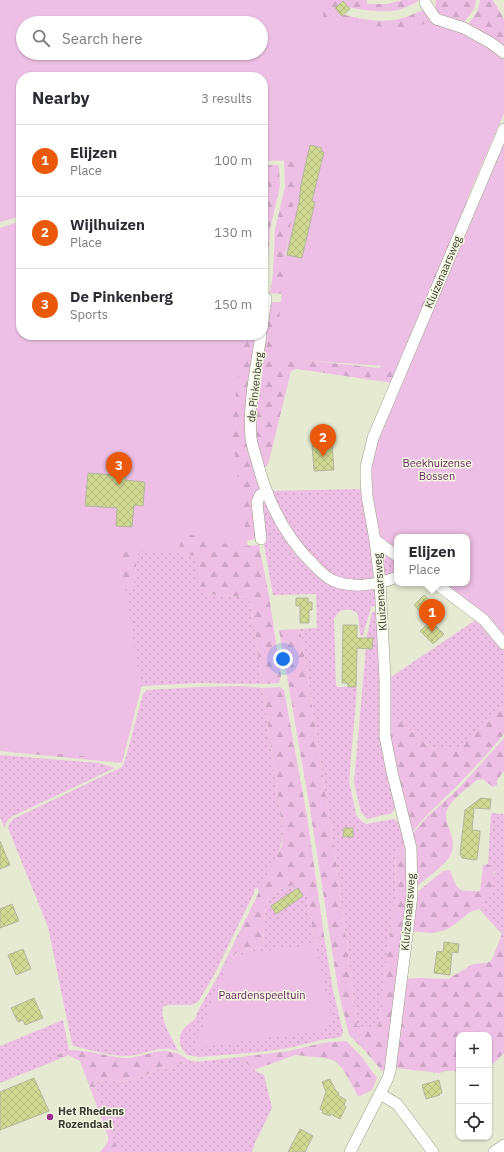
<!DOCTYPE html>
<html lang="en">
<head>
<meta charset="utf-8">
<style>
  :root { --surface:#fff; --page:#f2f2f3; --text:#2b2b33; --muted:#7c7c81; --line:#e1e1e2; --accent:#ea580c }
  body { margin:0; font-family:"IBM Plex Sans",sans-serif; background:var(--page); color:var(--text) }
  .controls { position:absolute; right:12px; bottom:12px; display:grid; overflow:hidden; border-radius:8px; box-shadow:0 1px 3px #0004 }
  .controls button { width:36px; height:36px; display:grid; place-items:center; padding:0; border:0; border-bottom:1px solid var(--line); background:var(--surface); color:var(--text); font:20px sans-serif }
  .you { position:absolute; left:283px; top:659px; width:14px; height:14px; margin:-10px; border:3px solid #fff; border-radius:50%; background:#1a73e8; box-shadow:0 0 0 6px #1a73e833 }
  .badge { display:grid; place-items:center; width:26px; height:26px; border-radius:50%; background:var(--accent); color:#fff; font-size:13px; font-weight:700 }
  .pin { position:absolute; translate:-50% -33px; filter:drop-shadow(0 1px 2px #0008) }
  .pin::after { content:''; position:absolute; top:21px; width:14px; height:12px; background:inherit; clip-path:polygon(0 0,100% 0,50% 100%) }
  .popup { position:absolute; left:394px; top:534px; width:76px; height:52px; box-sizing:border-box; display:grid; place-content:center; border-radius:8px; background:var(--surface); filter:drop-shadow(0 1px 3px #0005); font-size:13px; white-space:nowrap; color:var(--muted) }
  .popup b { font-size:15px; color:var(--text) }
  .popup::after { content:''; position:absolute; left:50%; top:100%; margin-left:-8px; border:8px solid transparent; border-top-color:var(--surface) }
  .list { margin:0; padding:0; list-style:none }
  h2 { display:flex; justify-content:space-between; align-items:center; height:52px; margin:0; padding:0 16px; font-size:17px }
  h2 small { font-size:13px; font-weight:400; color:var(--muted) }
  .list li { display:grid; grid-template-columns:26px 1fr auto; gap:12px; align-items:center; box-sizing:border-box; height:72px; padding:0 16px; border-top:1px solid var(--line) }
  .list b { display:block; font-size:15px; white-space:nowrap }
  .list p { margin:0; font-size:13px; white-space:nowrap; color:var(--muted) }
  .list em { font-size:13px; font-style:normal; color:var(--muted) }
  .icon { flex:none; width:22px; height:22px; fill:none; stroke:currentColor; stroke-width:2; stroke-linecap:round; stroke-linejoin:round }
  .map { position:relative; flex:none; width:504px; height:1152px; overflow:hidden }
  .search { position:absolute; background:var(--surface); box-shadow:0 1px 3px #0004; left:16px; top:16px; width:252px; height:44px; display:flex; align-items:center; gap:10px; box-sizing:border-box; padding:0 14px; border-radius:22px; color:var(--muted); font-size:15px }
  .panel { position:absolute; background:var(--surface); box-shadow:0 1px 3px #0004; left:16px; top:72px; width:252px; height:268px; border-radius:16px }
  .map>svg:first-child { display:block }
  .grass { fill:url(#grass-dots) }
  .forest { fill:url(#forest-firs) }
  .park { fill:#eebfe5; fill-rule:evenodd }
  .building { fill:url(#building-cross-hatch); stroke:#b3b6a0 }
  .lines { fill:none; stroke-linecap:round; stroke-linejoin:round }
  .minor-casing { stroke:#9b9e88; stroke-width:12 }
  .minor { stroke:#fff; stroke-width:11 }
  .poi-dot { fill:#9b2e8f; stroke:#f3f7df; stroke-width:1.5 }
  .labels { text-anchor:middle; dominant-baseline:central; stroke-width:3; stroke-linejoin:round; paint-order:stroke }
  .street-label { font-size:11px; fill:#3b3d34; stroke:#f3f7df }
  .park-label { font-size:11px; fill:#6a2661; stroke:#f3f7df }
  .poi-label { font-size:11px; font-weight:bold; fill:#3b3d34; stroke:#f3f7df; text-anchor:start }
</style>
</head>
<body>
<div class="map">
<svg width="504" height="1152" viewBox="0 0 504 1152">
  <defs>
    <pattern id="grass-dots" width="8" height="8" patternUnits="userSpaceOnUse"><rect width="8" height="8" fill="#eebfe5"/><path d="M2 2h.1M6 6h.1" fill="none" stroke="#cda5c5" stroke-width="1.8" stroke-linecap="round"/></pattern>
    <pattern id="forest-firs" width="22" height="20" patternUnits="userSpaceOnUse"><rect width="22" height="20" fill="#eebfe5"/><path d="M5 1l3.5 6h-7zM16 11l3.5 6h-7z" fill="#cda5c5"/></pattern>
    <pattern id="building-cross-hatch" width="8" height="8" patternUnits="userSpaceOnUse"><rect width="8" height="8" fill="#d0d991"/><path d="M0 0l8 8M0 8l8-8" fill="none" stroke="#b4bb7e"/></pattern>
  </defs>
  <rect width="100%" height="100%" fill="#e6ead2"/>
  <path class="grass" d="M0 237 21 335 119 548V562L133 588 139 543 178 551 187 555 198 556 205 594 244 597 250 600 263 684 198 683 142 686 141 687 127 743 0 736Z
    M363 489 376 577 371 581 356 582 333 577 303 551 270 491Z
    M263 496 320 576 376 587 378 605 371 607 363 635 361 636 360 634 358 614C350 607 339 608 334 619L336 685 338 687H356L357 689 349 781 356 814 360 820 366 824 394 819 401 824 407 848 395 849 396 890 378 1029 357 1026 336 861 300 629 317 628 316 594 273 595 264 545 261 500Z
    M386 553 397 559V575L383 577 382 555Z
    M372 612H379L396 806 392 813 367 819 361 812 354 783 367 636Z
    M477 619 504 649V706L494 717 458 748 449 750H438L426 744 396 718H388V679Z
    M240 686 263 688 283 833C281 854 268 874 259 893L258 888 254 889V893L214 975 198 1002 191 1005H168L163 1007C159 1019 173 1039 178 1051 157 1044 146 1056 126 1056 109 1056 91 1050 74 1046L72 1044 48 927 8 828 9 824 13 819 122 767 125 760 143 694 147 690 198 687Z
    M0 755 99 763 115 768 11 817 6 822 5 828 0 818Z
    M491 813 504 814V933L502 934 479 909 482 907 495 872 494 869 488 864Z
    M294 885 306 892 315 944 325 942 333 990 343 1032 341 1037 321 1040 289 1048 260 1052 199 1057 187 1055 182 1049 180 1044V1035L184 1028 195 1019 199 1009 218 976 228 955 263 947C264 934 263 905 271 895 276 889 287 887 294 885Z
    M63 1020 69 1050 58 1054 59 1059 0 1083V1046Z
    M240 1057 254 1070 264 1075 272 1108 254 1145 252 1152H127V1151L117 1149 93 1083 108 1079 122 1082 144 1076 160 1068 173 1066 191 1061 196 1062Z"/>
  <path class="forest" d="M313 0H367V3L369 4H387L402 0H418L419 1C412 4 405 8 399 10 380 13 361 10 343 6L341 14C360 19 384 24 403 18 410 16 417 12 424 10L462 30 307 140 285 255 293 259 285 294 270 293 273 274 275 229 285 187 284 162 289 140Z
    M436 0H476V1L474 9 463 24 436 16 435 9Z
    M480 0H493L504 19V48L468 25 478 10Z
    M263 165H276L279 166 280 186 270 229 267 274 263 295Z
    M465 200 471 201 393 383 297 369 291 371 269 461 266 467H261L252 419 269 302H286L285 358 379 368 390 361Z
    M237 335H258L246 418 262 490 256 538 252 540 245 541 226 459Z
    M184 532 244 546 259 545 269 596 281 676 279 683 263 684 250 600 244 597 205 594 198 582V556L187 555 178 551 182 533Z
    M139 543 133 589 121 586 119 548 83 547Z
    M300 629 336 861 357 1026 378 1028 396 890 395 849 407 848 409 883 386 1070 382 1071 366 1052 349 1035 338 989 311 815 279 630Z
    M280 687 284 690 307 816 325 942 315 944 306 892 294 885C287 887 276 889 271 895 263 905 264 934 263 947L228 955 282 845 283 833 263 688Z
    M504 706V734L488 753 458 785 427 815 412 832 391 756 388 718H396L426 744 438 750H449L458 747 494 717Z
    M0 736 121 743H127L122 763 0 751Z
    M504 738V771L497 780V785L493 787 483 779 477 780C468 788 447 802 446 814 445 829 459 838 450 856 445 865 424 880 416 887L412 834 428 816 460 787Z
    M488 864 494 869 493 889 482 907 479 909 470 912 454 925 446 930 432 933 410 931 415 894 443 871 450 870C458 892 457 891 480 891L483 865Z
    M504 933V1053L489 1068V1035H459V1078L455 1071H446L439 1073 396 1068 404 979 419 978 448 979 473 964 486 963 491 961 493 957 502 934Z
    M346 1041 361 1056 377 1078 372 1090 360 1096H358L343 1069 335 1061 325 1058 295 1055 254 1070 240 1057 289 1051 322 1043Z
    M69 1050C88 1050 105 1056 124 1058 140 1059 155 1048 172 1052 179 1053 184 1058 191 1061L173 1066 160 1068 144 1076 122 1082 108 1079 93 1083 117 1148H123L127 1152H100L108 1142V1136L80 1061 68 1055 59 1059 57 1055Z"/>
  <path class="park" d="M0 0H325L323 17 355 18 356 22 382 27H404L432 23 445 25 488 44 504 59V113L395 367 275 358 286 253 300 160 263 161V77H21V216L0 222ZM23 23H261V53H23Z
    M504 137V639L440 583H467V537H397V552L383 541 378 534 371 495 372 453Z
    M21 221V335H245L233 412 232 437 248 546 238 547 184 533 177 554 119 548 141 689 122 760 0 748V228Z
    M315 944 332 1019 323 1030 194 1048 230 956Z"/>
  <path class="building" d="M343 1 350 9 342 16 335 8Z
    M310 145 322 148 321 151 324 152 312 201 315 202 302 258 287 255 300 198H299L301 189H300Z
    M332 443 334 470 314 471 312 444Z
    M88 473 125 476V480L145 482 143 506 134 505 132 527 116 526 117 508 85 506Z
    M424 595 435 606 424 616 414 605Z
    M296 598H308V602H312V610H309V623H300V606H296Z
    M431 621 444 634 433 644 420 631Z
    M343 625H357V638H373L372 649 357 648 356 687H348V683H342Z
    M481 798 491 799 490 809 474 808 472 830 480 831V834L477 859 474 860 462 858 460 854 465 810Z
    M344 828H353V837H343Z
    M0 841 10 865 0 869Z
    M298 888 303 896 276 914 271 906Z
    M12 904 19 921 0 928V909Z
    M444 942 459 944 458 953 452 952 450 975 434 973 437 951 443 952Z
    M23 949 31 969 16 975 8 955Z
    M34 998 43 1018 25 1025 23 1020 18 1022 11 1008Z
    M34 1078 49 1111 0 1130V1092Z
    M330 1079 336 1091 339 1093 338 1095 346 1100 344 1105 346 1107 340 1119 331 1114 330 1116 322 1113 323 1111 320 1109 326 1092 322 1082Z
    M439 1080 442 1093 439 1094 440 1095 426 1099 422 1085Z
    M300 1129 313 1136 305 1152H288Z"/>
  <g class="lines">
    <defs>
      <path id="minor" d="M425 3 436 19 464 28 491 43 504 53
        M263 321 266 298
        M261 335C256 369 248 404 251 438 252 446 255 454 257 461 267 500 284 536 313 564 319 570 324 576 332 580 351 589 378 585 397 577
        M261 539 257 503 260 495 267 492
        M375 540 397 556
        M435 583 484 620 504 644
        M380 1094 397 1104 433 1152
        M350 1152 388 1078 390 1071 412 895 411 848 392 772 385 736V680L380 582 375 540 367 496 366 477V467L373 438 504 129
        M494 1152 504 1145"/>
    </defs>
    <use href="#minor" class="minor-casing"/>
    <use href="#minor" class="minor"/>
  </g>
  <circle class="poi-dot" cx="50" cy="1117" r="4"/>
  <g class="labels">
    <g class="street-label">
      <text transform="translate(443 272) rotate(-67)">Kluizenaarsweg</text>
      <text transform="translate(255 387) rotate(-83)">de Pinkenberg</text>
      <text transform="translate(380 592) rotate(-94)">Kluizenaarsweg</text>
      <text transform="translate(408 912) rotate(-85)">Kluizenaarsweg</text>
    </g>
    <g class="park-label">
      <text x="437" y="463">Beekhuizense<tspan x="437" dy="13">Bossen</tspan></text>
      <text x="262" y="995">Paardenspeeltuin</text>
    </g>
    <g class="poi-label">
      <text x="58" y="1111">Het Rhedens<tspan x="58" dy="13">Rozendaal</tspan></text>
    </g>
  </g>
</svg>
<div class="controls">
<button>+</button>
<button>−</button>
<button><svg class="icon" aria-label="locate" viewBox="0 0 24 24"><circle cx="12" cy="12" r="6"/><path d="M12 2v4M12 18v4M2 12h4M18 12h4"/></svg></button>
</div>
<div class="you"></div>
<div class="pin badge" style="left:432px;top:632px">1</div>
<div class="popup"><b>Elijzen</b>Place</div>
<div class="pin badge" style="left:323px;top:457px">2</div>
<div class="pin badge" style="left:119px;top:485px">3</div>
<div class="search"><svg class="icon" aria-label="search" viewBox="0 0 24 24"><circle cx="10" cy="10" r="6"/><path d="M15 15l6 6"/></svg>Search here</div>
<section class="panel">
<h2>Nearby<small>3 results</small></h2>
<ul class="list">
<li><span class="badge">1</span><div><b>Elijzen</b><p>Place</p></div><em>100 m</em></li>
<li><span class="badge">2</span><div><b>Wijlhuizen</b><p>Place</p></div><em>130 m</em></li>
<li><span class="badge">3</span><div><b>De Pinkenberg</b><p>Sports</p></div><em>150 m</em></li>
</ul>
</section>
</div>
</body>
</html>
